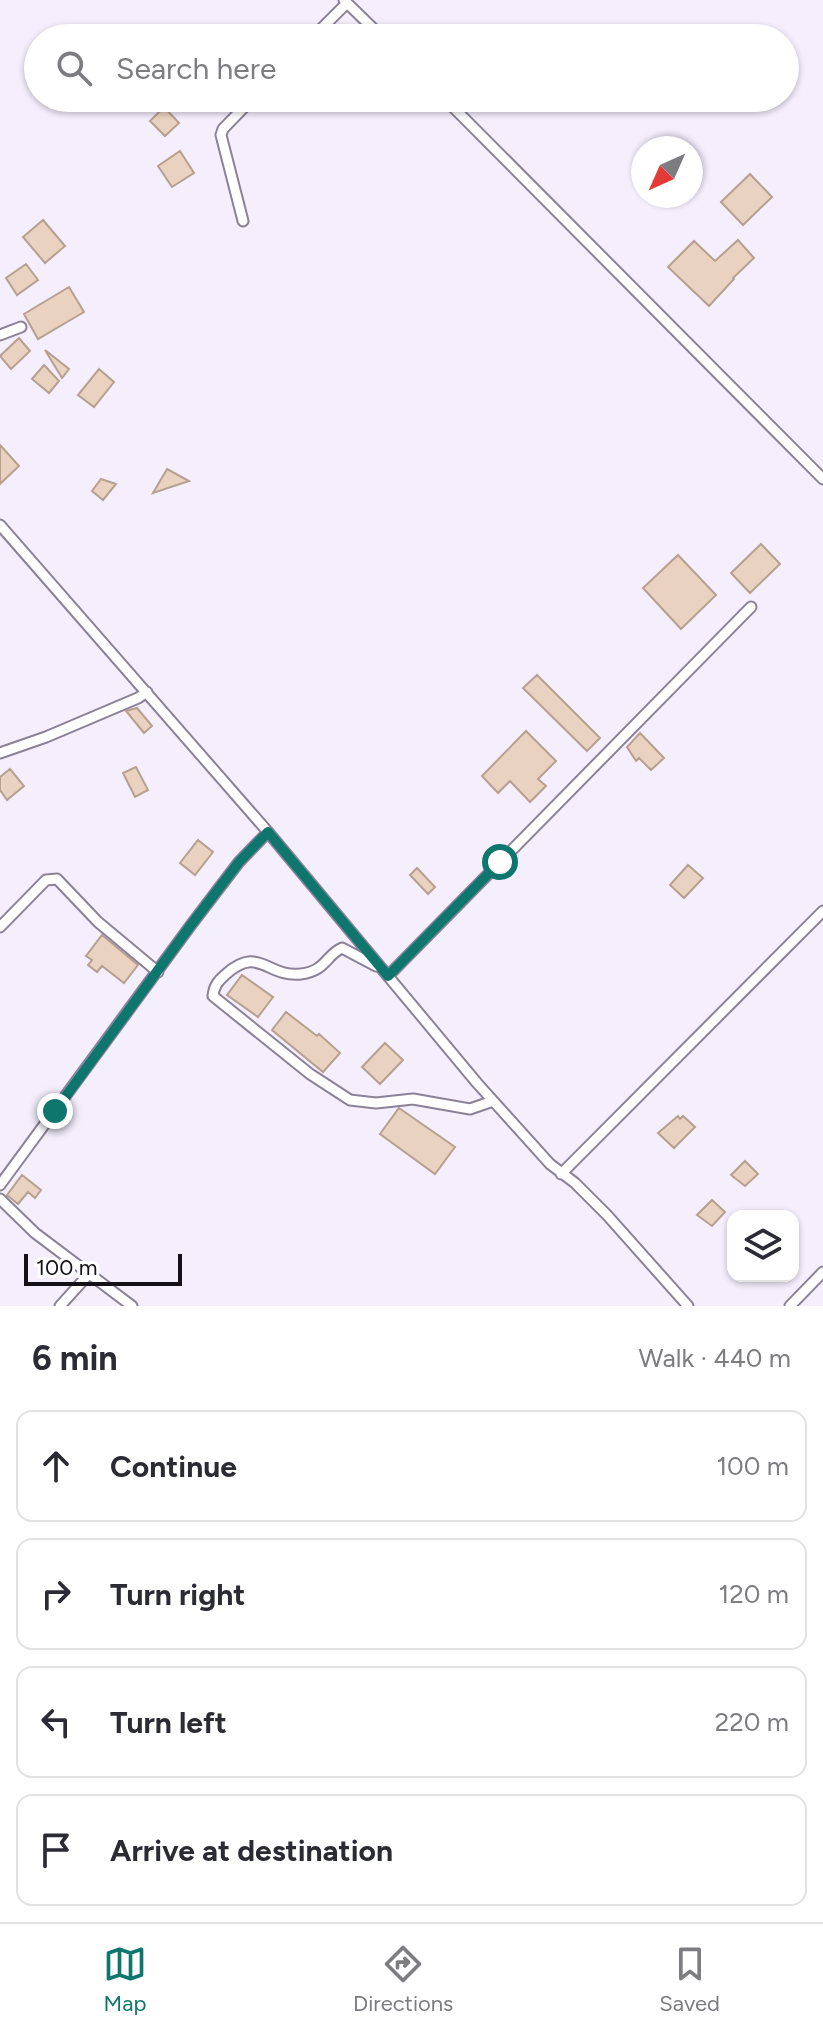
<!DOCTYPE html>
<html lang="en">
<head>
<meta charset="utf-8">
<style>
  :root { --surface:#fff; --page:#f7f7f7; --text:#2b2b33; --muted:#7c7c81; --line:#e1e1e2; --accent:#0f766e }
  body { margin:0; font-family:Figtree,sans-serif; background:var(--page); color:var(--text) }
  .controls { position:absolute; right:24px; bottom:24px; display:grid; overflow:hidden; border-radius:16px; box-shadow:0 2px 6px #0004 }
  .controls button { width:72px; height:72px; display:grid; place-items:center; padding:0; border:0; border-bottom:2px solid var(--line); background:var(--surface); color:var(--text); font:40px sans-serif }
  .compass { position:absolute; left:631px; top:136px; width:72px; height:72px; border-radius:50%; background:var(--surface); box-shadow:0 2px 6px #0004; rotate:225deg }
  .scale { position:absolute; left:24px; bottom:20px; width:158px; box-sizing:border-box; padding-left:8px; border:4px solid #141119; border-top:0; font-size:22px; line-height:28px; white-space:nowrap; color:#141119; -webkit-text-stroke:6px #fff; paint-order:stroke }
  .stop { position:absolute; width:24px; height:24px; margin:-18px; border:6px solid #0f766e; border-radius:50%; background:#fff }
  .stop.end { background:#0f766e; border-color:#fff; box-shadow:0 2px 8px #0008 }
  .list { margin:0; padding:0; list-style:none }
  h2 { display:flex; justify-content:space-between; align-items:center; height:104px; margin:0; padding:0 32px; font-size:34px }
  h2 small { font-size:26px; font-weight:400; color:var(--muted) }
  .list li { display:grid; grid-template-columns:52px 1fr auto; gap:24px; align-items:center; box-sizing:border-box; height:112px; margin:0 16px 16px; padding:0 16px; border:2px solid var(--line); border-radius:16px }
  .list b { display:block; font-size:30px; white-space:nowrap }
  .list em { font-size:26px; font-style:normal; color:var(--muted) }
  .icon { flex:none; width:44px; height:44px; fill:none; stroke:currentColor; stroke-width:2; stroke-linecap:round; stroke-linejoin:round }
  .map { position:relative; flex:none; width:823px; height:1306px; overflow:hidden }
  .search { position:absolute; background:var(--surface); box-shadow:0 2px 6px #0004; left:24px; right:24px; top:24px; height:88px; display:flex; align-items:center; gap:20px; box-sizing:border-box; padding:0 28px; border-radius:44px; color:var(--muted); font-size:30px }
  .sheet { height:616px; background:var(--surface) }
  nav { display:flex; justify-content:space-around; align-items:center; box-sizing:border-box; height:112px; border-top:2px solid var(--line); background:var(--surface); font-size:22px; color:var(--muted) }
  nav a { display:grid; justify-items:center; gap:4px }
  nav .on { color:var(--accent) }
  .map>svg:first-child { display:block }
  .building { fill:#ead2c1; stroke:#b6a08f; stroke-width:2 }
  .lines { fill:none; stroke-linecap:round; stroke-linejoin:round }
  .minor-casing { stroke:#8b8298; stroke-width:13 }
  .minor { stroke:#fff; stroke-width:9 }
  .route { stroke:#0f766e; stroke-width:10 }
</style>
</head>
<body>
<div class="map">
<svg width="823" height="1306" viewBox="0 0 823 1306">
  <rect width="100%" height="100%" fill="#f4eefd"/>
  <path class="building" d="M213 27 221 38H198Z
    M164 107 179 123 165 136 150 121Z
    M180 151 194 173 172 187 158 166Z
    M750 174 772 197 743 225 721 202Z
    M43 220 65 246 45 263 23 237Z
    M738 240 754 258 733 278 734 279 709 306 668 267 694 241 715 261Z
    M26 264 38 280 17 295 6 278Z
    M69 287 84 312 38 339 24 314Z
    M19 338 30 351 11 369 0 356Z
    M45 350 69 369 62 378Z
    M44 365 59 381 49 393 32 379Z
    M99 369 114 382 94 407 78 395Z
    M0 445 19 466 0 484Z
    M167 469 189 481 153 493Z
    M101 479 116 484 103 500 92 491Z
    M761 544 780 564 750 593 731 573Z
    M678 555 716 595 681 629 643 588Z
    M537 675 600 738 587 751 523 688Z
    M137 708 152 726 144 733 126 711Z
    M526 731 556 761 538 779 546 786 530 802 510 781 498 793 482 776Z
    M640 733 664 758 651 770 639 758 636 761 627 747Z
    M136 767 148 790 135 797 123 773Z
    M10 769 24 786 7 800 0 790V777Z
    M198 840 213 852 195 875 180 863Z
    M688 865 703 878 684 898 670 885Z
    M417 868 435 887 428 894 410 875Z
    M102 935 138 965 124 983 102 966 97 972 88 965 92 960 86 956Z
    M242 975 273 997 258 1017 227 995Z
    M286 1012 317 1036 319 1034 340 1053 323 1072 272 1030Z
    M385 1043 403 1060 380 1084 362 1067Z
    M399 1108 455 1147 435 1174 380 1134Z
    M678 1116 680 1119 683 1116 695 1127 674 1148 658 1133Z
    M745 1161 758 1174 745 1186 731 1175Z
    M22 1175 41 1190 35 1198 28 1192 18 1204 7 1195Z
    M712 1200 725 1212 712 1226 697 1215Z"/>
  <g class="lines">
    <defs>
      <path id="minor" d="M344 0 383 38
        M312 38 347 3
        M444 98 823 479
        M243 221 221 135 223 129 253 98
        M0 335 21 327
        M0 525 268 832 477 1083 550 1164 575 1183 607 1215 688 1306
        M0 753 46 737 138 698 147 692
        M0 927 46 880 57 879 98 922 158 972
        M376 966 342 948C326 955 326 971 301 974 267 978 259 944 225 975 218 981 214 986 213 996L310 1074 350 1100 376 1103 413 1099 470 1109 493 1101
        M388 976 751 607
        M561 1174 823 911
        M0 1185 191 925 239 862 268 832
        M0 1199 35 1233 132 1306
        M60 1306 88 1275
        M790 1306 823 1272"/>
    </defs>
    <use href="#minor" class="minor-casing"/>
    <use href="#minor" class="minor"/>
  </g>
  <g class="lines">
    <path class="route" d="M55 1111 191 925 239 862 268 832 388 976 500 862"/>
  </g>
</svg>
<div class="controls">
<button><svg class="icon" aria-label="layers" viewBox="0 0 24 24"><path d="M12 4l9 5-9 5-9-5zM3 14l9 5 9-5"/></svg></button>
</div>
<svg class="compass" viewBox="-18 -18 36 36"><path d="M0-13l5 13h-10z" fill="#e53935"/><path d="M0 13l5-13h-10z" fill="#7c7c81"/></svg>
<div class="scale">100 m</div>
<div class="stop" style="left:500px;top:862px"></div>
<div class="stop end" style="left:55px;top:1111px"></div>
<div class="search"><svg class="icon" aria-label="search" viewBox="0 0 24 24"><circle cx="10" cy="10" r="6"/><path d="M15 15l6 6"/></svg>Search here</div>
</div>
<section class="sheet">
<h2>6 min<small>Walk · 440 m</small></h2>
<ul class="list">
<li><svg class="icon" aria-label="ahead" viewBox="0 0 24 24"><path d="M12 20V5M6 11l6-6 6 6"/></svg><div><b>Continue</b></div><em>100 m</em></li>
<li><svg class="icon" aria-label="right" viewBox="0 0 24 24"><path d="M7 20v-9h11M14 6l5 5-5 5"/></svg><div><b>Turn right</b></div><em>120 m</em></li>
<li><svg class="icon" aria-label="left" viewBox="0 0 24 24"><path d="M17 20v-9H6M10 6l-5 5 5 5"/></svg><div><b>Turn left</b></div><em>220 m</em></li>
<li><svg class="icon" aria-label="arrive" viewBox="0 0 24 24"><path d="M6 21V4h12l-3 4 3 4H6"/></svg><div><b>Arrive at destination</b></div></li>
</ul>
</section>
<nav>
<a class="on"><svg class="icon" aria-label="map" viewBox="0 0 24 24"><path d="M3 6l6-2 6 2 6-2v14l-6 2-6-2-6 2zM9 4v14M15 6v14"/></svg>Map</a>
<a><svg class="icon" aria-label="directions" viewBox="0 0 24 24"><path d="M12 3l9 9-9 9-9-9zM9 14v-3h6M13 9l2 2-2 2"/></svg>Directions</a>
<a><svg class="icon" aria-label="saved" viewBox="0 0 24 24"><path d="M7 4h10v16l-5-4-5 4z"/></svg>Saved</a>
</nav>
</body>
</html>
